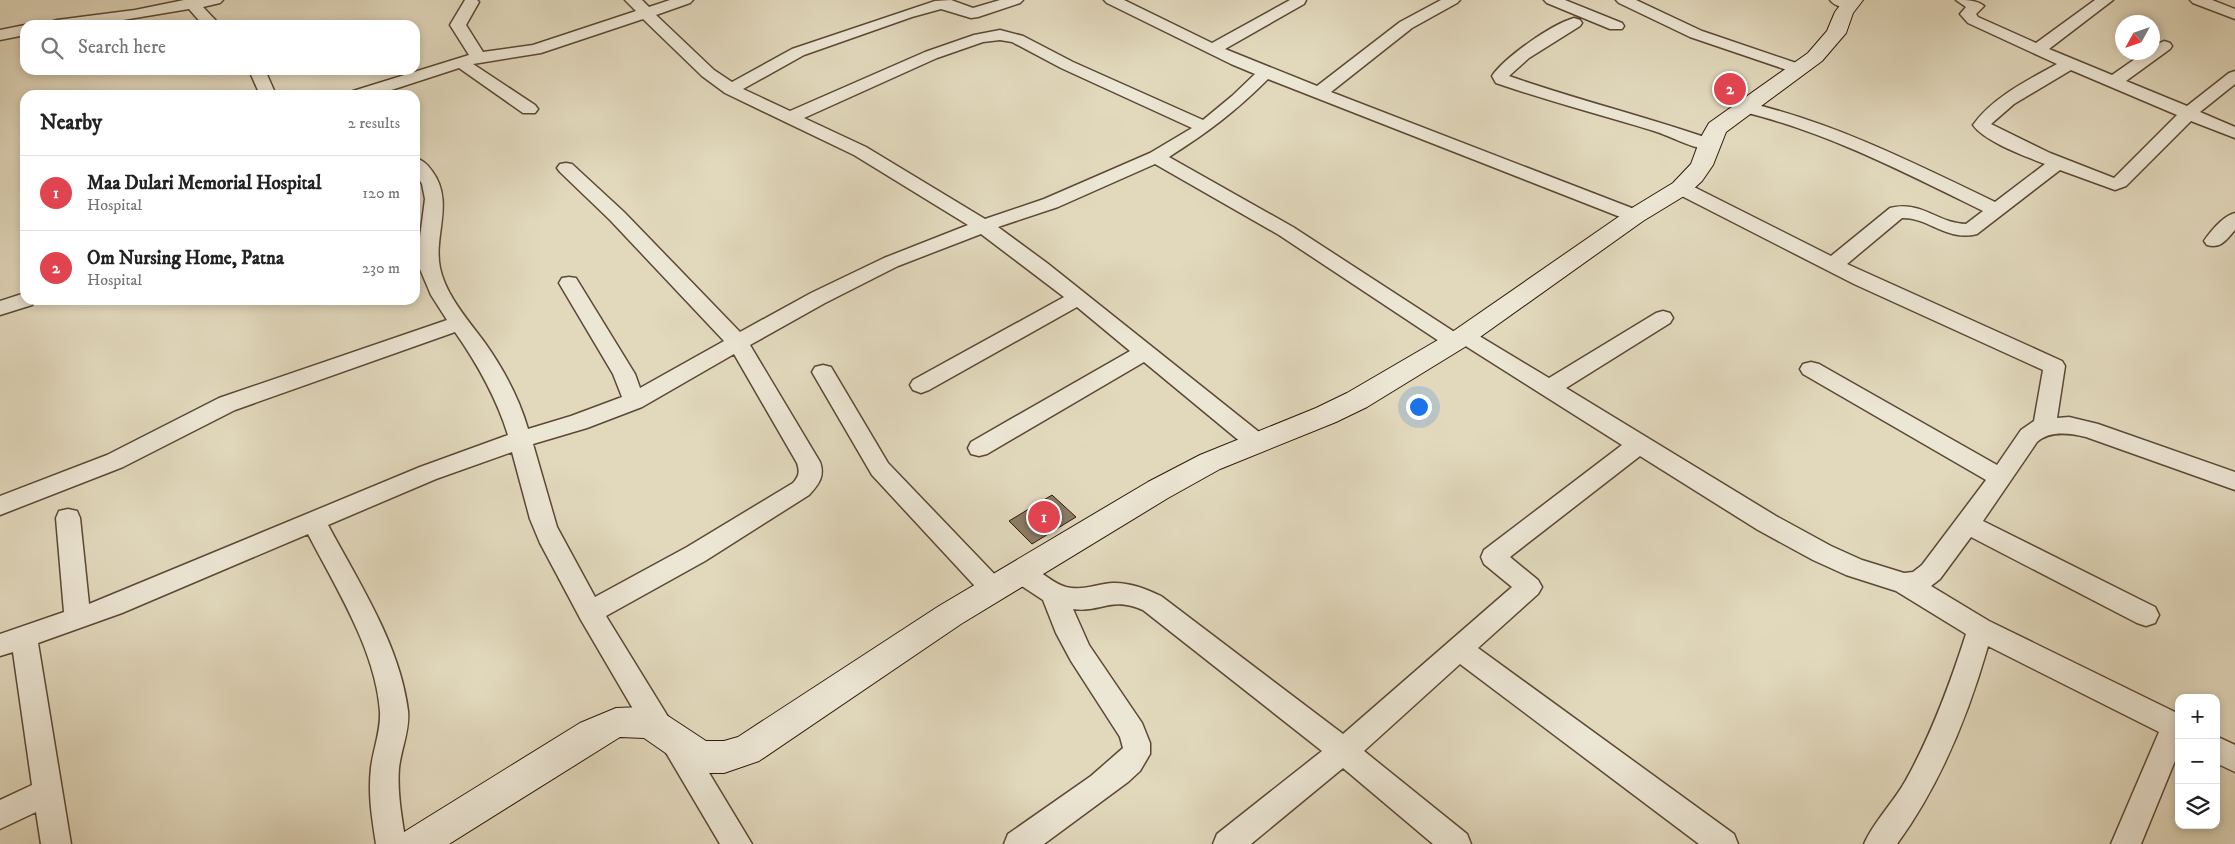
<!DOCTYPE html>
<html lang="en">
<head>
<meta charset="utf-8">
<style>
  :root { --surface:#fff; --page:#f2f2f2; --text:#222; --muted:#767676; --line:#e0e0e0; --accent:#db2777 }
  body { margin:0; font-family:"IM FELL DW Pica",serif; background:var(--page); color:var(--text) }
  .controls { position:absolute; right:15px; bottom:15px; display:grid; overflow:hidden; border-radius:10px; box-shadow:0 2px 8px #0003 }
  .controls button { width:45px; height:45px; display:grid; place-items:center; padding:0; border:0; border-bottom:1px solid var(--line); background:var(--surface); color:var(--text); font:25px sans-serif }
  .compass { position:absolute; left:2115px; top:15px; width:45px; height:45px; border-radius:50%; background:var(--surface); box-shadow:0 2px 8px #0003; rotate:230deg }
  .you { position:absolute; left:1418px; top:406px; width:18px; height:18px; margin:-12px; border:4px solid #fff; border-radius:50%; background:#1a73e8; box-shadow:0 0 0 8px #1a73e833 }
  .badge { display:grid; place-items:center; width:32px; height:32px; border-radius:50%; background:var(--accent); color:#fff; font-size:16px; font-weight:700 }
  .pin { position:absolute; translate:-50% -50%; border:2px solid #fff; box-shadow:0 1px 5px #0006 }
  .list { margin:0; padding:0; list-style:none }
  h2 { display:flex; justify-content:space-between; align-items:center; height:65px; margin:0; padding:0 20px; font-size:21px }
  h2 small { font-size:16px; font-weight:400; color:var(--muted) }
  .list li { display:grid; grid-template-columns:32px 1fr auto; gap:15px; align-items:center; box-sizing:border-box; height:75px; padding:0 20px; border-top:1px solid var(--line) }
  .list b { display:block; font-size:19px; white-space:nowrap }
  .list p { margin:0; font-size:16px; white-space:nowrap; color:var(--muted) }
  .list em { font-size:16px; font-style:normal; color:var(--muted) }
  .icon { flex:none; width:28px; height:28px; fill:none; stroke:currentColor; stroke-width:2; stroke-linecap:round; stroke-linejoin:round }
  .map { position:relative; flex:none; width:2235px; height:844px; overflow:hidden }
  .search { position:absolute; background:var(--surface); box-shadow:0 2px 8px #0003; left:20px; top:20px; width:400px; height:55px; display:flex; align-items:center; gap:12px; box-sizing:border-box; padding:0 18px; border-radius:15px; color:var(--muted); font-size:19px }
  .panel { position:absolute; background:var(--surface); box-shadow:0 2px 8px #0003; left:20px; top:90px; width:400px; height:215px; border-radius:15px }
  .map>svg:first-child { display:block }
  .building { fill:#8c7c66; stroke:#2e1808 }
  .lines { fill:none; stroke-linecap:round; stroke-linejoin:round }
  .street-casing { stroke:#5b4835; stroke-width:3 }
  .secondary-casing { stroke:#2e1808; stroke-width:2 }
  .street { fill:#ece6d4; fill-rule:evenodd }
  .secondary { fill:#ece6d4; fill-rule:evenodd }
</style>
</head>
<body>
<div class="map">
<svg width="2235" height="844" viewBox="0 0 2235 844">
  <rect width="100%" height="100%" fill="#e2d9bd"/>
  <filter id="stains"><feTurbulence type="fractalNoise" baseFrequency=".004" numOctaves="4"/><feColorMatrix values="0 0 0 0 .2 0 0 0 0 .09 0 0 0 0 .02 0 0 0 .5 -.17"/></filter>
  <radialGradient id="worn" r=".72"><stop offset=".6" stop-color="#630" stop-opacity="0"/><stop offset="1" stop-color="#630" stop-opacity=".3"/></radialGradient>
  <path class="building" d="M1052 495 1076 517 1032 544 1009 521Z"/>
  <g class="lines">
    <defs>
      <path id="street" d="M184 0H223L220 3 203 7 220 25H203L189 9 93 25H49L51 22 57 20 135 10Z
        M465 0H477L479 2 466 25 483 52 533 45 636 11 625 0H642L649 7 670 0H693L690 3 656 15 714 70 732 82 792 49 935 1 951 0 973 8 1000 0H1023L1020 3 978 17 971 18 941 9 912 17 804 55 743 89 790 111 925 52 974 35 1000 30 1023 36 1073 62 1203 120 1232 96 1255 74 1231 64 1107 3 1104 0H1124L1212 43 1290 0H1306L1304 4 1225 49 1317 86 1400 22 1441 0H1460L1457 3 1412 28 1331 92 1642 212 1644 216 1642 220 1635 222 1628 220 1268 79C1235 112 1208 132 1169 157L1293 227 1456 333 1464 329 1471 331 1549 378 1656 313 1663 311 1670 313 1673 318 1670 323 1566 388 1776 516 1831 546 1862 560 1904 573 1913 572 1922 565 1986 480 1803 374 1800 369 1803 364 1811 362 1819 364 1997 465 2021 430 2034 421 2043 370 1854 284 1674 192 1672 188 1674 184 1681 182 1688 184 1831 256 1890 208C1921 200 1939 224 1966 224L1983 211C1904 172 1827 132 1740 111L1737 107 1740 103 1746 102C1837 124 1912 162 1995 202L2045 164C2025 156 1985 142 1973 125 1993 97 2028 80 2057 64L1968 23 1960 14 1966 7 1956 0C1966 0 1977 0 1984 6L1976 14 1978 17 2036 43 2095 0H2113L2049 49 2112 75 2145 52H2152V47L2164 41 2170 43 2172 46 2170 49 2126 81 2187 106 2229 73 2235 71V84L2200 112 2235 127V138L2191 121 2126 186 2115 190 2060 170 1977 234C1947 242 1928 217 1902 218L1847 264 2062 361 2065 366 2057 418 2069 417 2098 424 2235 472V490L2086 437C2070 433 2050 430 2037 442L1983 521 2155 607 2159 615 2155 623 2146 626 2137 623 1971 537 1940 579 1931 586 1989 621 2179 714V751L2141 844H2111L2159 732 1988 646C1968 716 1940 785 1897 844H1864C1874 821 1894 802 1906 780 1932 733 1950 684 1966 634L1896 591 1846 575 1813 560 1758 530 1640 456 1510 557 1538 580 1542 587 1538 594 1478 648 1734 834 1738 844H1699L1460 664 1364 751 1467 834 1471 844H1433L1343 768 1251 844H1213L1217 834 1322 751 1143 610C1110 596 1101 613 1073 609L1089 645 1142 723 1150 743V754L1140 771 1128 782 1044 844H1004L1008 834 1091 776 1123 748 1120 737 1071 661 1056 633 1043 600 1011 579 1007 572 1011 565C1032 558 1047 582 1066 587 1083 591 1097 584 1112 583 1129 582 1146 589 1161 596L1343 734 1512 587 1484 564 1481 557 1484 550 1622 445 1464 345 1455 349 1448 347 1279 235 1155 164 1058 207 998 227 1047 263 1264 436 1267 442 1264 448 1256 450 1248 448 1144 362 987 454 979 456 971 454 968 448 971 442 1130 351 1077 307 929 390 921 393 913 390 910 385 913 380 1064 297 981 234 898 266 825 303 750 345 820 462C825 476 819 484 809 495L705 561 606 616 670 720 673 730 685 733 752 844H720L665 751 662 741 650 738 581 620 540 543 530 519 512 452 436 479 328 525C359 583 400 645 408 711 410 730 401 749 399 768 397 793 402 819 406 844H376C372 819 368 794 371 768 373 750 381 731 380 712 376 651 336 588 308 534L122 613 38 643 71 844H41L36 812 0 829V800L32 785 13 652 0 656V634L64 612 56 518 59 511 68 509 77 511 80 518 89 604 420 467 508 435C496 397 478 365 455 332L235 410 123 467 0 515V496L107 455 219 398 447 320 431 295 420 269 419 245 425 199 422 184 415 173V158C423 160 428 165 432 171 455 202 433 235 440 268 446 296 469 321 485 343 504 370 519 398 528 429L571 416 622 397 613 374 559 283 562 278 569 277 576 278 635 374 640 388 724 341 610 220 560 172 557 168 560 164 566 163 572 164 624 212 740 332 811 293 884 258 968 225 854 155 725 93 702 76 643 19 541 53 473 64 535 105 538 109 535 113H523L459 68 376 95H351L353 91 469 55 450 25ZM1000 40 1012 42 1061 68 1192 128 1150 153 1044 199 985 219 866 147 804 118 937 58 983 42ZM2071 70 2177 115 2114 178 2050 153 1991 124 2014 104ZM734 354 797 463C800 472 799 476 793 483L687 547 595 597 557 527 533 444 587 428 642 407Z
        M1544 0H1565L1622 23 1624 26 1622 29H1610L1547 3Z
        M1616 0H1636L1702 31 1805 66 1807 69 1805 72H1793L1690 37 1619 3Z
        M1830 0H1852L1857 4 1854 7C1847 9 1835 7 1830 0Z
        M2190 0H2212L2235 9V19L2193 3Z
        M1574 18 1580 20 1582 23 1580 26 1529 58 1509 76C1577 100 1648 117 1716 141L1719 145 1716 149C1700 153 1671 136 1654 131 1601 115 1548 101 1496 83L1492 76C1505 57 1552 24 1574 18Z
        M25 25V35L0 40V30Z
        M249 70H265L276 95H260Z
        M2235 213V230C2226 240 2221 249 2207 245L2204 241C2211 231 2223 216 2235 213Z
        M25 293V300H35L32 305 0 315V301Z
        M823 365 831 367 888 463 1002 582 1006 589 1002 596 993 599 984 596 872 475 812 372 815 367Z
        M2216 736 2235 745V772L2216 763Z"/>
      <path id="secondary" d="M1844 0H1863L1853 13 1846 33 1822 61 1726 132 1713 165 1702 181 1689 193 1643 221 1473 342 1367 407 1336 422 1220 469 1168 498 961 624 759 761 724 773H706L680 763 644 738 620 737 449 844H399L404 832 580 723 616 708 642 707 668 716 706 741H724L738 737 939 606 1148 482 1200 455 1316 408 1347 393 1455 330 1627 211 1673 183 1691 164 1701 137 1709 123 1808 53 1827 31 1835 12Z"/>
    </defs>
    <use href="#street" class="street-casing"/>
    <use href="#secondary" class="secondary-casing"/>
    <use href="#street" class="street"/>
    <use href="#secondary" class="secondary"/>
  </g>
  <rect width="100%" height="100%" filter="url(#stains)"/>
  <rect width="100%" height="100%" fill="url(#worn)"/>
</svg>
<div class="controls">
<button>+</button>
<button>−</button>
<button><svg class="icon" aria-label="layers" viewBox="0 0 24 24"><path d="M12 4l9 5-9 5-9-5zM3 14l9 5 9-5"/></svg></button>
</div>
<svg class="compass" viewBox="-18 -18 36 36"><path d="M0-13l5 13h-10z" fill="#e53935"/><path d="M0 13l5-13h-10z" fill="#767676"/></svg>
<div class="you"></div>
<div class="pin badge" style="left:1044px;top:517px;background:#e0444e">1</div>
<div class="pin badge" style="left:1730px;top:89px;background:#e0444e">2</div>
<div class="search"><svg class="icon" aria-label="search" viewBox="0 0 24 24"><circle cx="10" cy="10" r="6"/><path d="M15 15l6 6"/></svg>Search here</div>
<section class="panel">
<h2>Nearby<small>2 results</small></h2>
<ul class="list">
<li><span class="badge" style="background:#e0444e">1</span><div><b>Maa Dulari Memorial Hospital</b><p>Hospital</p></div><em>120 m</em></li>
<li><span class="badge" style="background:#e0444e">2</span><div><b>Om Nursing Home, Patna</b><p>Hospital</p></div><em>230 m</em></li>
</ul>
</section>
</div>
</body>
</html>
